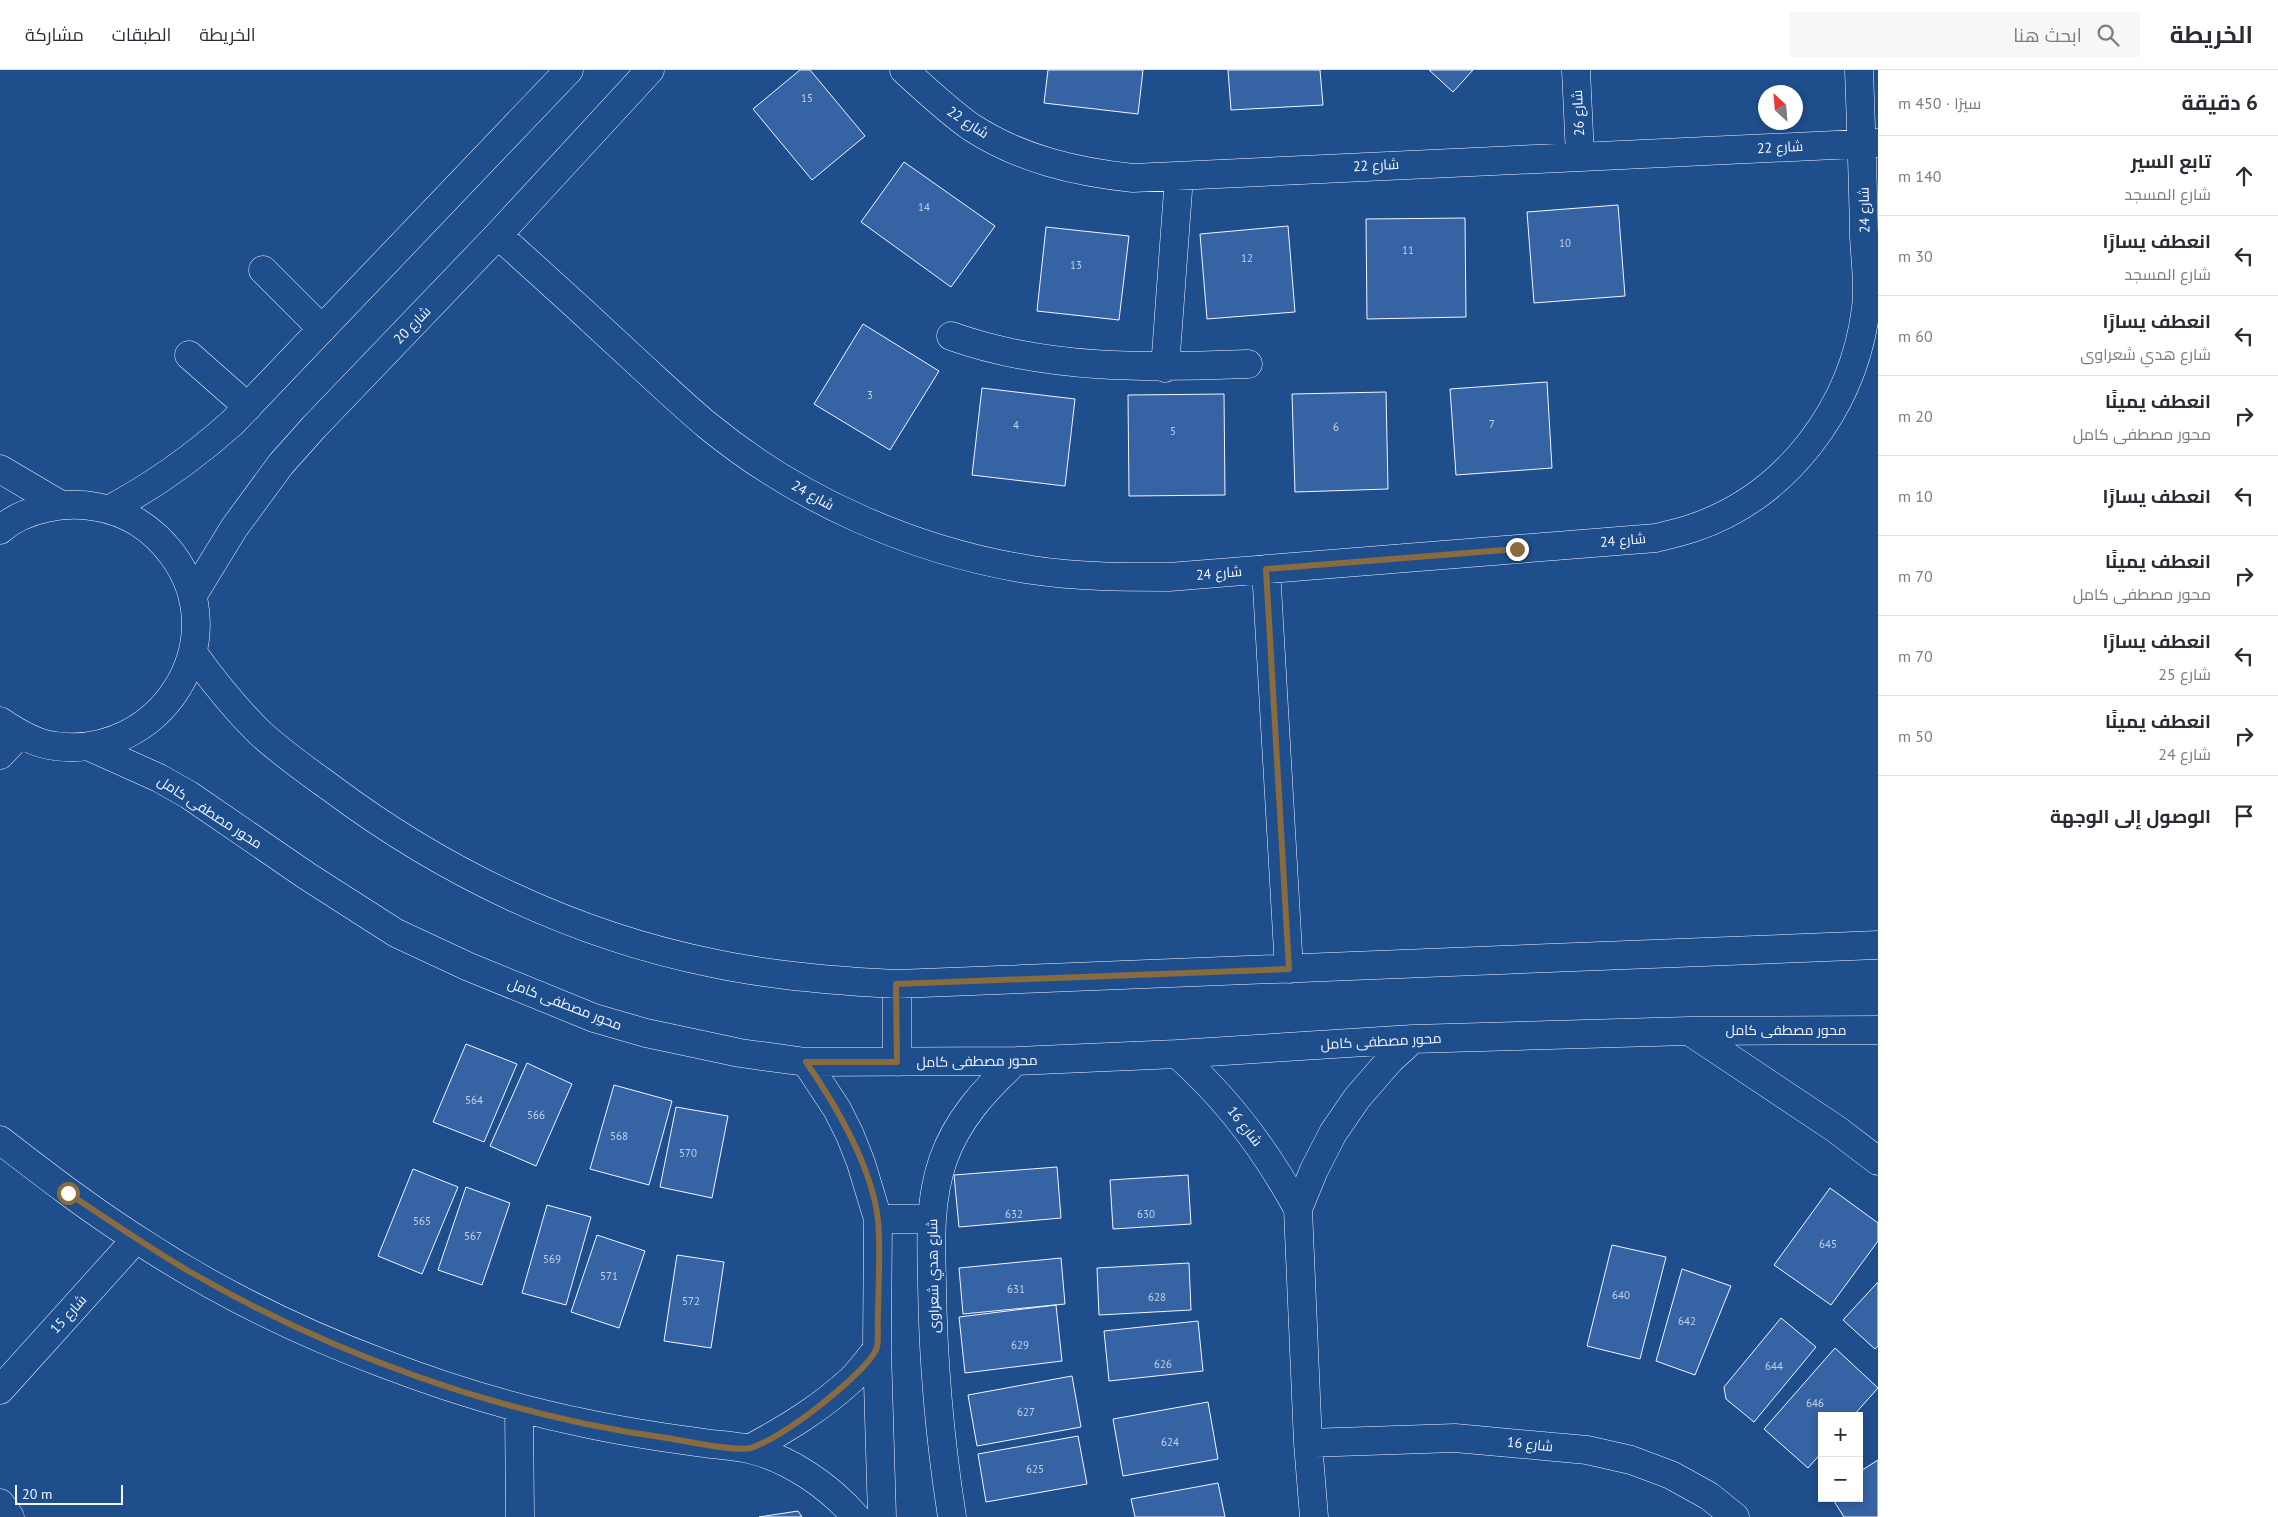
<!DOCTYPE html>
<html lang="ar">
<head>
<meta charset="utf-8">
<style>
  :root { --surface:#fff; --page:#f7f7f7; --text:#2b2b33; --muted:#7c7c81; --line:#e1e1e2 }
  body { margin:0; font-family:"PT Sans",Cairo,sans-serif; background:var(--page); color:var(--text); direction:rtl }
  .controls { position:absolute; right:15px; bottom:15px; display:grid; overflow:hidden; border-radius:0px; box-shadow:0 2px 8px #0003 }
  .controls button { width:45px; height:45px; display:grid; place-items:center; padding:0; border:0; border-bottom:1px solid var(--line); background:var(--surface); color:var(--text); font:25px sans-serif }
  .compass { position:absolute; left:1758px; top:15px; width:45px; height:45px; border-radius:50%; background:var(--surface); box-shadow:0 2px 8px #0003; rotate:334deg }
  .scale { position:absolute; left:15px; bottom:12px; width:108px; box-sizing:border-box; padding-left:5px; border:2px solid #f2f6ff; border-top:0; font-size:14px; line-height:18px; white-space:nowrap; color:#f2f6ff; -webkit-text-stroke:4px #1f4e8c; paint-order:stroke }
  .stop { position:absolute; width:15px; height:15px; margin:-11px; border:4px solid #8a6a3f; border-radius:50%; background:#fff }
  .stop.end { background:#8a6a3f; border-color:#fff; box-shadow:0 1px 5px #0008 }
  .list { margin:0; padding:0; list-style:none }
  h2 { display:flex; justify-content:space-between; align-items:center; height:65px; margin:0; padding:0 20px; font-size:21px }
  h2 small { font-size:16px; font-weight:400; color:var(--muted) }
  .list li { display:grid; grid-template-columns:32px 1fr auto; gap:15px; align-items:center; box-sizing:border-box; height:80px; padding:0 20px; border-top:1px solid var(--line) }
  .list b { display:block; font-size:19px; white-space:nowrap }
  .list p { margin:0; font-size:16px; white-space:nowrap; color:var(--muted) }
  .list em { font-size:16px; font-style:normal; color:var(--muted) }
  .icon { flex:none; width:28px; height:28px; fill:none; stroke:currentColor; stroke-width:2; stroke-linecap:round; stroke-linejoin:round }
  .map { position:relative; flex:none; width:1878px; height:1447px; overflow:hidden; direction:ltr }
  header { display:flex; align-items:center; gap:30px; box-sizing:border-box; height:70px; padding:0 25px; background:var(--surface); border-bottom:1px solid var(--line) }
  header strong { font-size:24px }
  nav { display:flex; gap:28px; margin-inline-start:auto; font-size:18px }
  .search { width:350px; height:45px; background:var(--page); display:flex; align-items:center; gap:12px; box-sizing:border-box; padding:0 18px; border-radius:0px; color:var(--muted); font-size:19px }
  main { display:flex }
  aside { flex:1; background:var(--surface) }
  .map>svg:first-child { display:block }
  .building { fill:#3563a3; stroke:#f2f6ff }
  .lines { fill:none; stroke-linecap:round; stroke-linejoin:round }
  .minor-casing { stroke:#f2f6ff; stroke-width:29 }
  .minor { stroke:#1f4e8c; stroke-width:28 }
  .route { stroke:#8a6a3f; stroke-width:6 }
  .labels { text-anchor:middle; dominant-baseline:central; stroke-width:4; stroke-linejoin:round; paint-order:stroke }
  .number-label { font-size:11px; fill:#c3d1e8 }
  .street-label { font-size:14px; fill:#f2f6ff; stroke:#1f4e8c }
</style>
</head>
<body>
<header>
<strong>الخريطة</strong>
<div class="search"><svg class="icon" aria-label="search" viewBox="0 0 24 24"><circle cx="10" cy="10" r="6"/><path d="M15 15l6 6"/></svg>ابحث هنا</div>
<nav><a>الخريطة</a><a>الطبقات</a><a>مشاركة</a></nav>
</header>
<main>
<aside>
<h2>6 دقيقة<small>سيرًا · 450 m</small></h2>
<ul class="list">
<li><svg class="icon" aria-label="ahead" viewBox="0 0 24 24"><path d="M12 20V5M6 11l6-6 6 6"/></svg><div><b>تابع السير</b><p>شارع المسجد</p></div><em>140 m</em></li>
<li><svg class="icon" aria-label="left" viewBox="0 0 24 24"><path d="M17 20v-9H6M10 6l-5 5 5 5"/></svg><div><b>انعطف يسارًا</b><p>شارع المسجد</p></div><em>30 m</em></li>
<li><svg class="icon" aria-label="left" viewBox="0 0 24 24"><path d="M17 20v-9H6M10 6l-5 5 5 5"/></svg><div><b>انعطف يسارًا</b><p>شارع هدي شعراوى</p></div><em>60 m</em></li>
<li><svg class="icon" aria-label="right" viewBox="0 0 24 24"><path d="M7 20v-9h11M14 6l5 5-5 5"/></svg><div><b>انعطف يمينًا</b><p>محور مصطفى كامل</p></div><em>20 m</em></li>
<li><svg class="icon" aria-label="left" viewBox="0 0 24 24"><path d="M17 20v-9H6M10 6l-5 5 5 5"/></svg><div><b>انعطف يسارًا</b></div><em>10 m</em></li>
<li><svg class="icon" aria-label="right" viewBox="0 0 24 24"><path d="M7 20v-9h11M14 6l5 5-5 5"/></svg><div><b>انعطف يمينًا</b><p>محور مصطفى كامل</p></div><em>70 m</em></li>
<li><svg class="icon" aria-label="left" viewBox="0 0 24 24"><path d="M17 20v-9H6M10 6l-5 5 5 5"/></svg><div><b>انعطف يسارًا</b><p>شارع 25</p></div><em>70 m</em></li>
<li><svg class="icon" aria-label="right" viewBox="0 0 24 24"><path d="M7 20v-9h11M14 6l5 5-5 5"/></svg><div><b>انعطف يمينًا</b><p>شارع 24</p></div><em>50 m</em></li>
<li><svg class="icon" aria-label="arrive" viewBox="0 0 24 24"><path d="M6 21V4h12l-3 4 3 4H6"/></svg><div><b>الوصول إلى الوجهة</b></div></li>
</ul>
</aside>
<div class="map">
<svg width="1878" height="1447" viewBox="0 0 1878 1447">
  <rect width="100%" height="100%" fill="#1f4e8c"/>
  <path class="building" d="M800 0H810L865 66 812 110 753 39Z
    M1048 0H1143L1138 44 1044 33Z
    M1228 0H1320L1323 35 1231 40Z
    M1429 0H1473L1453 22Z
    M904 92 995 156 951 217 861 152Z
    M1618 135 1625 226 1534 233 1527 142Z
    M1465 148 1466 247 1367 249 1366 149Z
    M1288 156 1295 242 1207 249 1200 164Z
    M1046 157 1129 166 1119 250 1037 241Z
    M863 254 939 301 890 380 814 334Z
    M1547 312 1552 398 1456 405 1450 319Z
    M982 318 1075 329 1065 416 972 405Z
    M1386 322 1388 419 1295 422 1292 324Z
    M1224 324 1225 425 1129 426 1128 325Z
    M466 974 517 994 484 1072 433 1052Z
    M527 993 572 1014 536 1096 490 1076Z
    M614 1015 672 1031 649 1115 590 1099Z
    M676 1037 728 1046 712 1128 660 1117Z
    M1057 1097 1061 1148 959 1157 954 1105Z
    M413 1099 458 1117 422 1204 378 1186Z
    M1188 1105 1191 1154 1113 1159 1110 1110Z
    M466 1117 510 1133 482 1215 438 1200Z
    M1830 1118 1878 1153V1171L1831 1235 1774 1195Z
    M547 1135 591 1147 566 1235 522 1223Z
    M597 1165 645 1181 619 1258 571 1242Z
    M1612 1175 1666 1187 1640 1289 1587 1276Z
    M677 1185 724 1192 711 1278 664 1271Z
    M1061 1188 1065 1234 963 1244 959 1198Z
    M1189 1193 1191 1240 1099 1245 1097 1198Z
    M1682 1199 1731 1216 1695 1305 1656 1291Z
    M1878 1212V1276L1875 1279 1843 1250Z
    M1056 1235 1062 1291 965 1303 959 1247Z
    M1781 1248 1816 1277 1754 1352 1726 1329 1724 1317Z
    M1198 1251 1203 1301 1109 1311 1104 1261Z
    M1835 1278 1878 1318 1853 1346H1822V1382L1808 1398 1764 1359Z
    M1072 1306 1081 1357 977 1376 968 1325Z
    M1208 1332 1218 1389 1123 1406 1113 1349Z
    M1078 1366 1087 1414 986 1432 978 1384Z
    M1878 1390V1447H1844L1832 1428H1859V1402Z
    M1218 1413 1225 1447H1135L1131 1429Z
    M798 1441 802 1447H759Z"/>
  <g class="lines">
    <defs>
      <path id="minor" d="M904 0C926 20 947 40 971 57 1020 89 1076 102 1133 108L1878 73
        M1576 0 1580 86
        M498 165C545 207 591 249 637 292 660 313 683 335 707 355 798 430 915 482 1032 500 1078 507 1123 507 1169 507L1656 468C1668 465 1681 462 1693 458 1788 426 1854 336 1866 238 1869 215 1865 190 1864 166 1863 111 1861 55 1859 0
        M263 200 322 259
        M951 266C1046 300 1149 298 1248 294
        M189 285 248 337
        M1165 298 1179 107
        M0 399 61 435
        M110 439C155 415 194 387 232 353L569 0
        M0 460C24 438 66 431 97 437 127 442 153 459 172 484 237 571 160 690 55 676 35 674 16 662 0 651
        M1266 499 1289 899
        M193 525 234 458 281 394 314 357 498 165 650 0
        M193 583C213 611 234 637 258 661 280 682 306 700 331 718 443 802 574 865 712 893 773 906 835 911 897 914L1878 875
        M90 677 159 708 189 725 307 806 396 863 469 897 594 948 646 963 740 983 806 992 1016 991 1177 984 1413 969 1689 961 1878 960
        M0 685 19 665
        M897 914V992
        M1689 961 1836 1059 1878 1091
        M1177 984C1228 1029 1266 1080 1298 1139
        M806 992 837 1039 850 1065 861 1093 878 1149 877 1279 882 1447
        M0 1070C44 1104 88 1138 135 1168 212 1219 296 1261 382 1293 447 1318 515 1339 584 1353 621 1361 659 1367 697 1372 714 1375 732 1375 749 1379 790 1389 829 1416 856 1447
        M878 1149H931
        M0 1320 136 1169
        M519 1338 520 1447
        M1308 1373 1455 1368 1587 1380 1631 1390 1671 1405 1709 1426 1735 1447
        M749 1379C786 1359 821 1338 852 1309 861 1300 869 1289 877 1279
        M0 1433 10 1447
        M952 1447C940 1370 933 1292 932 1214 931 1171 929 1131 943 1090 957 1050 985 1019 1016 991
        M1314 1447 1308 1373 1298 1139 1314 1100 1333 1063 1357 1028 1390 990 1413 969"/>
    </defs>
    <use href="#minor" class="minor-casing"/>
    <use href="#minor" class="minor"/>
  </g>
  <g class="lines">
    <path class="route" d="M68 1123C107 1149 145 1175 185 1199 331 1284 499 1345 667 1368 685 1371 737 1382 751 1378 776 1369 807 1346 828 1329 840 1319 873 1292 877 1277 879 1268 877 1256 878 1247 878 1215 881 1182 878 1150 872 1097 836 1035 806 992H897L896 914 1289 899 1266 499 1517 479"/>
  </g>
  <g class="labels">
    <g class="number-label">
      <text x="807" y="28">15</text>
      <text x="924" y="137">14</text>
      <text x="1565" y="173">10</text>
      <text x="1408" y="180">11</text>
      <text x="1247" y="188">12</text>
      <text x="1076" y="195">13</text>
      <text x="870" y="325">3</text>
      <text x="1492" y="354">7</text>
      <text x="1016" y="355">4</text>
      <text x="1336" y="357">6</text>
      <text x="1173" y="361">5</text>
      <text x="474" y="1030">564</text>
      <text x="536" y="1045">566</text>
      <text x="619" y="1066">568</text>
      <text x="688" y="1083">570</text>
      <text x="1014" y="1144">632</text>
      <text x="1146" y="1144">630</text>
      <text x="422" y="1151">565</text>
      <text x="473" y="1166">567</text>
      <text x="1828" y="1174">645</text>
      <text x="552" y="1189">569</text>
      <text x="609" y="1206">571</text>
      <text x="1016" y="1219">631</text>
      <text x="1621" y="1225">640</text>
      <text x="1157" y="1227">628</text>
      <text x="691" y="1231">572</text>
      <text x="1687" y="1251">642</text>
      <text x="1020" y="1275">629</text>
      <text x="1163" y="1294">626</text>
      <text x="1774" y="1296">644</text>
      <text x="1815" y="1333">646</text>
      <text x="1026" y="1342">627</text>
      <text x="1170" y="1372">624</text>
      <text x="1035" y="1399">625</text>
    </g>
    <g class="street-label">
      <text transform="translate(1578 43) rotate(-93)">شارع 26</text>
      <text transform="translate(968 52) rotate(33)">شارع 22</text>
      <text transform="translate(1780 77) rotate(-3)">شارع 22</text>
      <text transform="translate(1376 95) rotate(-3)">شارع 22</text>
      <text transform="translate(1864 140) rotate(-91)">شارع 24</text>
      <text transform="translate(412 255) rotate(-46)">شارع 20</text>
      <text transform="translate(813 425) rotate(29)">شارع 24</text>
      <text transform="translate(1623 470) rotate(-5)">شارع 24</text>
      <text transform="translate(1219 503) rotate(-5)">شارع 24</text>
      <text transform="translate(210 742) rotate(33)">محور مصطفى كامل</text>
      <text transform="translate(565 934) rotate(21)">محور مصطفى كامل</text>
      <text x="1786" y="960">محور مصطفى كامل</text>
      <text transform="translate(1381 971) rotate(-3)">محور مصطفى كامل</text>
      <text transform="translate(977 991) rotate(-1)">محور مصطفى كامل</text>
      <text transform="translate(1245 1056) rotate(52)">شارع 16</text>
      <text transform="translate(933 1206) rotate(-91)">شارع هدي شعراوى</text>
      <text transform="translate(68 1244) rotate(-48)">شارع 15</text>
      <text transform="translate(1530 1374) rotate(6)">شارع 16</text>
    </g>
  </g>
</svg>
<div class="controls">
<button>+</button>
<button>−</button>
</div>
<svg class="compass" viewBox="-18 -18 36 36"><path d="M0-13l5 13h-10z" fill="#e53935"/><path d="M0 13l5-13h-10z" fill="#7c7c81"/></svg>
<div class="scale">20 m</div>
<div class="stop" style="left:68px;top:1123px"></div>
<div class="stop end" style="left:1517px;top:479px"></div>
</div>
</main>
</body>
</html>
